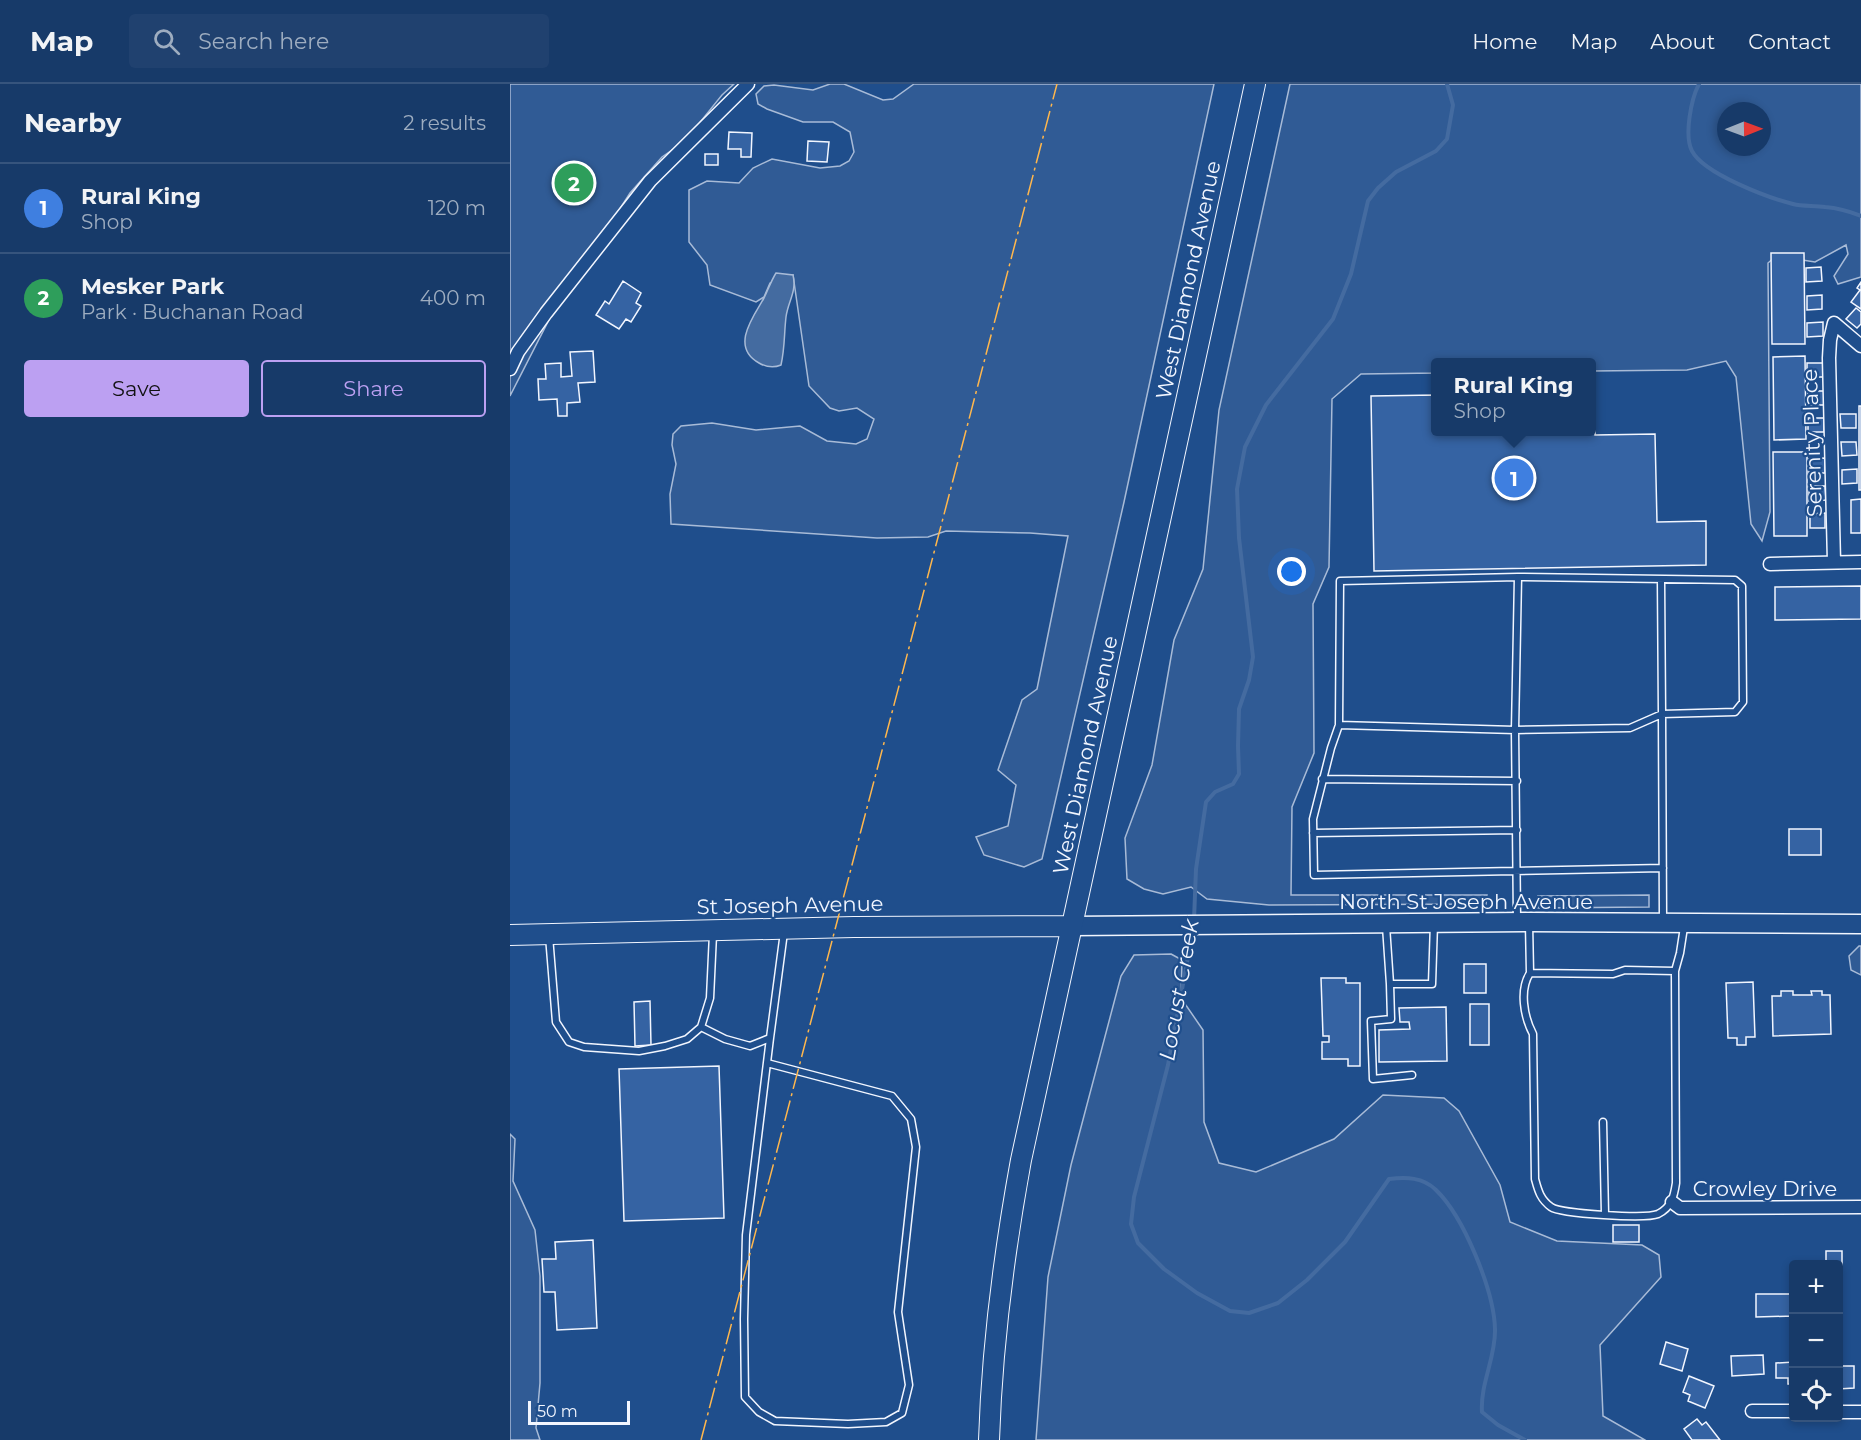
<!DOCTYPE html>
<html lang="en">
<head>
<meta charset="utf-8">
<style>
  :root { --surface:#173a69; --page:#20416f; --text:#f1f3f6; --muted:#9eadc0; --line:#36547d; --accent:#bca0f2 }
  body { margin:0; font-family:Montserrat,sans-serif; background:var(--page); color:var(--text) }
  .controls { position:absolute; right:18px; bottom:18px; display:grid; overflow:hidden; border-radius:6px; box-shadow:0 3px 9px #0003 }
  .controls button { width:54px; height:54px; display:grid; place-items:center; padding:0; border:0; border-bottom:2px solid var(--line); background:var(--surface); color:var(--text); font:30px sans-serif }
  .compass { position:absolute; left:1207px; top:18px; width:54px; height:54px; border-radius:50%; background:var(--surface); box-shadow:0 3px 9px #0003; rotate:89deg }
  .scale { position:absolute; left:18px; bottom:15px; width:102px; box-sizing:border-box; padding-left:6px; border:3px solid #f2f6ff; border-top:0; font-size:16px; line-height:21px; white-space:nowrap; color:#f2f6ff; -webkit-text-stroke:4px #1f4e8c; paint-order:stroke }
  .you { position:absolute; left:782px; top:488px; width:21px; height:21px; margin:-15px; border:4px solid #fff; border-radius:50%; background:#1a73e8; box-shadow:0 0 0 9px #1a73e833 }
  .badge { display:grid; place-items:center; width:39px; height:39px; border-radius:50%; background:var(--accent); color:#fff; font-size:20px; font-weight:700 }
  .pin { position:absolute; translate:-50% -50%; border:3px solid #fff; box-shadow:0 2px 6px #0006 }
  .popup { position:absolute; left:921px; top:274px; width:165px; height:78px; box-sizing:border-box; display:grid; place-content:center; border-radius:6px; background:var(--surface); filter:drop-shadow(0 2px 4px #0005); font-size:20px; white-space:nowrap; color:var(--muted) }
  .popup b { font-size:22px; color:var(--text) }
  .popup::after { content:''; position:absolute; left:50%; top:100%; margin-left:-12px; border:12px solid transparent; border-top-color:var(--surface) }
  .list { margin:0; padding:0; list-style:none }
  h2 { display:flex; justify-content:space-between; align-items:center; height:78px; margin:0; padding:0 24px; font-size:26px }
  h2 small { font-size:20px; font-weight:400; color:var(--muted) }
  .list li { display:grid; grid-template-columns:39px 1fr auto; gap:18px; align-items:center; box-sizing:border-box; height:90px; padding:0 24px; border-top:2px solid var(--line) }
  .list b { display:block; font-size:22px; white-space:nowrap }
  .list p { margin:0; font-size:20px; white-space:nowrap; color:var(--muted) }
  .list em { font-size:20px; font-style:normal; color:var(--muted) }
  .actions { display:flex; gap:12px; padding:18px 24px }
  .actions a { flex:1; padding:14px 0; border:2px solid var(--accent); border-radius:6px; text-align:center; font-size:21px; color:var(--accent) }
  .actions .main { background:var(--accent); color:#111 }
  .icon { flex:none; width:33px; height:33px; fill:none; stroke:currentColor; stroke-width:2; stroke-linecap:round; stroke-linejoin:round }
  .map { position:relative; flex:none; width:1351px; height:1356px; overflow:hidden }
  header { display:flex; align-items:center; gap:36px; box-sizing:border-box; height:84px; padding:0 30px; background:var(--surface); border-bottom:2px solid var(--line) }
  header strong { font-size:28px }
  nav { display:flex; gap:33px; margin-inline-start:auto; font-size:21px }
  .search { width:420px; height:54px; background:var(--page); display:flex; align-items:center; gap:15px; box-sizing:border-box; padding:0 21px; border-radius:6px; color:var(--muted); font-size:22px }
  main { display:flex }
  aside { flex:1; background:var(--surface) }
  .map>svg:first-child { display:block }
  .built { fill:#305b95; stroke:#a8bbd7; stroke-width:1.5; fill-rule:evenodd }
  .water { fill:#446ba0; stroke:#a8bbd7; stroke-width:1.5 }
  .lines { fill:none; stroke-linecap:round; stroke-linejoin:round }
  .stream { stroke:#446ba0; stroke-width:4 }
  .building { fill:#3563a3; stroke:#f2f6ff; stroke-width:1.5 }
  .service-casing { stroke:#f2f6ff; stroke-width:9 }
  .minor-casing { stroke:#f2f6ff; stroke-width:15 }
  .secondary-casing { stroke:#f2f6ff; stroke-width:21 }
  .primary-casing { stroke:#f2f6ff; stroke-width:22 }
  .service { stroke:#1f4e8c; stroke-width:6 }
  .minor { stroke:#1f4e8c; stroke-width:12 }
  .secondary { stroke:#1f4e8c; stroke-width:18 }
  .primary { stroke:#1f4e8c; stroke-width:20 }
  .power { stroke:#ffb74d; stroke-width:1.5; stroke-dasharray:21 4.5 3 4.5; stroke-linecap:butt }
  .labels { text-anchor:middle; dominant-baseline:central; stroke-width:4.5; stroke-linejoin:round; paint-order:stroke }
  .street-label { font-size:21px; fill:#f2f6ff; stroke:#1f4e8c }
  .water-label { font-size:22px; font-style:italic; fill:#f2f6ff; stroke:#1f4e8c }
</style>
</head>
<body>
<header>
<strong>Map</strong>
<div class="search"><svg class="icon" aria-label="search" viewBox="0 0 24 24"><circle cx="10" cy="10" r="6"/><path d="M15 15l6 6"/></svg>Search here</div>
<nav><a>Home</a><a>Map</a><a>About</a><a>Contact</a></nav>
</header>
<main>
<aside>
<h2>Nearby<small>2 results</small></h2>
<ul class="list">
<li><span class="badge" style="background:#3f7fe0">1</span><div><b>Rural King</b><p>Shop</p></div><em>120 m</em></li>
<li><span class="badge" style="background:#2e9e5b">2</span><div><b>Mesker Park</b><p>Park · Buchanan Road</p></div><em>400 m</em></li>
</ul>
<div class="actions"><a class="main">Save</a><a>Share</a></div>
</aside>
<div class="map">
<svg width="1351" height="1356" viewBox="0 0 1351 1356">
  <rect width="100%" height="100%" fill="#1f4e8c"/>
  <path class="built" d="M0 0H224L212 11 175 57 152 73 120 109 92 153 64 187 0 312Z
    M320 0H334L373 16 383 15 404 0H704L614 418 532 775 514 783 474 771 466 753 498 742 506 701 488 686 512 616 527 605 558 452 520 449 436 447 418 453 367 454 161 440 160 410 166 380 162 361 163 350 171 342 202 339 246 346 290 342 317 357 346 360 357 355 364 335 347 324 329 327 320 324 299 302 283 191 260 199 254 213 246 218 200 201 197 181 179 158V106L197 97 229 99 243 84 262 75 310 84 330 82 339 77 344 68 340 48 323 38H293L257 25 248 20 246 10 254 2 264 1 303 6Z
    M780 0H1351V193L1328 200 1324 192 1338 170 1336 161 1305 178 1266 172 1258 179 1260 428 1252 457 1241 440 1226 293 1216 277 1177 286 1082 287V278H926V289L851 290 822 315 819 483 803 520 804 669 782 723 781 811H977L976 820 759 821 697 815 681 803 653 810 634 805 617 795 615 754 642 681 664 556 693 485 709 326ZM1216 27H1252V63H1216Z
    M1139 811V823L1028 824V812Z
    M1349 862H1351V891L1341 886 1339 872Z
    M661 870 672 876 671 914 693 946 694 1038 709 1079 746 1088 824 1055 873 1011 934 1014 949 1027 990 1101 1000 1138 1047 1157 1132 1161 1149 1171 1151 1193 1090 1261 1093 1332 1135 1356H526L538 1193 561 1081 611 892 624 871Z
    M0 1050 5 1055 3 1097 25 1146 30 1192V1299L26 1344 30 1356H0Z"/>
  <path class="water" d="M266 189 283 191C287 208 278 217 276 233 274 250 275 263 271 281 264 284 256 283 249 279 220 263 243 233 254 214 258 206 261 197 266 189Z"/>
  <g class="lines">
    <path class="stream" d="M1189 0C1181 15 1174 52 1182 67 1194 90 1259 114 1283 120 1293 123 1305 121 1315 123 1328 124 1339 127 1351 132
      M684 836 686 785 696 718 705 708 723 700 729 690 728 662 729 625 739 596 743 573 729 454 727 405 735 363 756 321 823 235 841 190 858 117 868 104 886 88 926 67 937 55 943 21 937 0
      M683 846 658 981 624 1113 621 1140 628 1159 654 1185 687 1209 720 1227 739 1229 768 1219 797 1196 835 1158 879 1095C896 1093 913 1093 926 1106 954 1133 984 1207 985 1245 986 1273 970 1300 972 1328L988 1341 1015 1356"/>
  </g>
  <path class="building" d="M219 48 242 49 241 73H231V65H218Z
    M298 57 319 58 317 78 297 77Z
    M195 70H208V81H195Z
    M1261 169H1294L1295 260H1262Z
    M1311 183 1312 197 1296 198V184Z
    M113 197 131 209 126 219 131 222 121 238 116 235 109 245 86 231 95 217 99 220Z
    M1351 198V225L1341 218 1350 206 1347 204Z
    M1312 211V225L1297 226V212Z
    M1346 224 1351 228V240L1347 244 1336 235Z
    M1313 238V252L1297 253V239Z
    M83 267 85 298 68 299 70 318 57 319V332H48L47 315 29 316 28 295H36L35 280 51 279V293L62 292 60 268Z
    M1295 272 1296 355 1264 356 1263 273Z
    M1297 279H1313V293H1297Z
    M1298 307H1314V321H1298Z
    M1082 308H1085V351L1145 350 1147 438 1196 437V481L864 487 861 312 926 311V348H1082Z
    M1349 322H1351V406H1349Z
    M1330 330H1346V344H1331Z
    M1298 334H1314V348H1298Z
    M1331 358H1346L1347 371 1332 372Z
    M1263 368H1297V452H1264Z
    M1315 374V389H1299V375Z
    M1347 385V399L1332 400V386Z
    M1299 402H1315L1316 416 1299 417Z
    M1351 415V449H1341V416Z
    M1315 429V444H1300V430Z
    M1351 502V535L1265 536V503Z
    M1279 745H1311V771H1279Z
    M954 880H976V909H954Z
    M811 894H836V899H850V982H838V975H812V958H819V952H813Z
    M1243 898 1245 953H1236V961H1227V954H1218L1216 899Z
    M1271 907H1283V911H1302L1301 907H1312V911H1320L1321 950 1263 952 1262 912H1271Z
    M140 917 141 961 125 962 124 918Z
    M960 920H979V961H960Z
    M936 923 937 977 869 978V946L900 945 899 938H890L889 924Z
    M209 982 214 1134 114 1137 109 985Z
    M1103 1141H1129V1158H1103Z
    M83 1156 87 1244 47 1246 45 1208H34L32 1175H46L45 1158Z
    M1316 1167H1332V1208H1328V1180H1316Z
    M1246 1210H1284V1232L1246 1233Z
    M1156 1258 1178 1265 1172 1287 1150 1280Z
    M1253 1271 1254 1290 1222 1292 1221 1272Z
    M1284 1278V1300H1278V1294H1266V1279Z
    M1328 1282H1344V1304L1328 1305Z
    M1179 1292 1204 1302 1195 1324 1178 1317 1180 1311 1173 1308Z
    M1187 1335 1192 1341 1196 1338 1210 1356H1182L1174 1345Z"/>
  <g class="lines">
    <defs>
      <path id="service" d="M1151 495 1152 630 1225 628 1233 618 1232 502 1225 496 1008 493 830 497 829 641 1005 646 1120 644 1152 630 1153 835
        M829 641 821 664 803 735 804 791 1153 784
        M812 695 1007 697
        M803 749 1007 746
        M1007 835 1005 646 1008 493
        M1019 839 1020 889 1103 890 1115 886 1165 887 1170 869 1174 843
        M876 842 880 900H922L924 839
        M39 852 46 938 59 958 74 963 129 967 155 962 177 955 191 943 200 914 203 850
        M1020 889C1009 906 1014 933 1023 950L1025 1095C1028 1106 1030 1115 1041 1123 1051 1130 1136 1135 1148 1130 1162 1123 1164 1112 1166 1099L1165 887
        M880 900 881 935 861 937 863 995 902 991
        M191 943 215 955 240 962 260 954 274 848
        M257 979 382 1012 401 1035 406 1063 388 1228 399 1301 392 1329 376 1338 338 1340 265 1337 249 1328 235 1313 234 1235 236 1151 260 954
        M1093 1038 1095 1130"/>
      <path id="minor" d="M0 285 8 268 36 229 140 97 238 0
        M1324 478 1319 274 1320 256 1324 239 1351 262
        M1260 480 1351 478
        M1162 1118 1170 1124 1351 1123
        M1242 1327H1284
        M1328 1328H1351"/>
      <path id="secondary" d="M562 842 1019 838 1351 840"/>
      <path id="primary" d="M0 851 344 843 562 842
        M479 1356C482 1262 494 1169 511 1076L745 0"/>
    </defs>
    <use href="#service" class="service-casing"/>
    <use href="#minor" class="minor-casing"/>
    <use href="#secondary" class="secondary-casing"/>
    <use href="#primary" class="primary-casing"/>
    <use href="#service" class="service"/>
    <use href="#minor" class="minor"/>
    <use href="#secondary" class="secondary"/>
    <use href="#primary" class="primary"/>
    <path class="power" d="M191 1356 547 0"/>
  </g>
  <g class="labels">
    <g class="street-label">
      <text transform="translate(678 196) rotate(-78)">West Diamond Avenue</text>
      <text transform="translate(1302 359) rotate(-92)">Serenity Place</text>
      <text transform="translate(575 671) rotate(-78)">West Diamond Avenue</text>
      <text x="956" y="817">North St Joseph Avenue</text>
      <text transform="translate(280 821) rotate(-1)">St Joseph Avenue</text>
      <text x="1255" y="1104">Crowley Drive</text>
    </g>
    <g class="water-label">
      <text transform="translate(669 906) rotate(-80)">Locust Creek</text>
    </g>
  </g>
</svg>
<div class="controls">
<button>+</button>
<button>−</button>
<button><svg class="icon" aria-label="locate" viewBox="0 0 24 24"><circle cx="12" cy="12" r="6"/><path d="M12 2v4M12 18v4M2 12h4M18 12h4"/></svg></button>
</div>
<svg class="compass" viewBox="-18 -18 36 36"><path d="M0-13l5 13h-10z" fill="#e53935"/><path d="M0 13l5-13h-10z" fill="#9eadc0"/></svg>
<div class="scale">50 m</div>
<div class="you"></div>
<div class="pin badge" style="left:1004px;top:394px;background:#3f7fe0">1</div>
<div class="popup"><b>Rural King</b>Shop</div>
<div class="pin badge" style="left:64px;top:99px;background:#2e9e5b">2</div>
</div>
</main>
</body>
</html>
